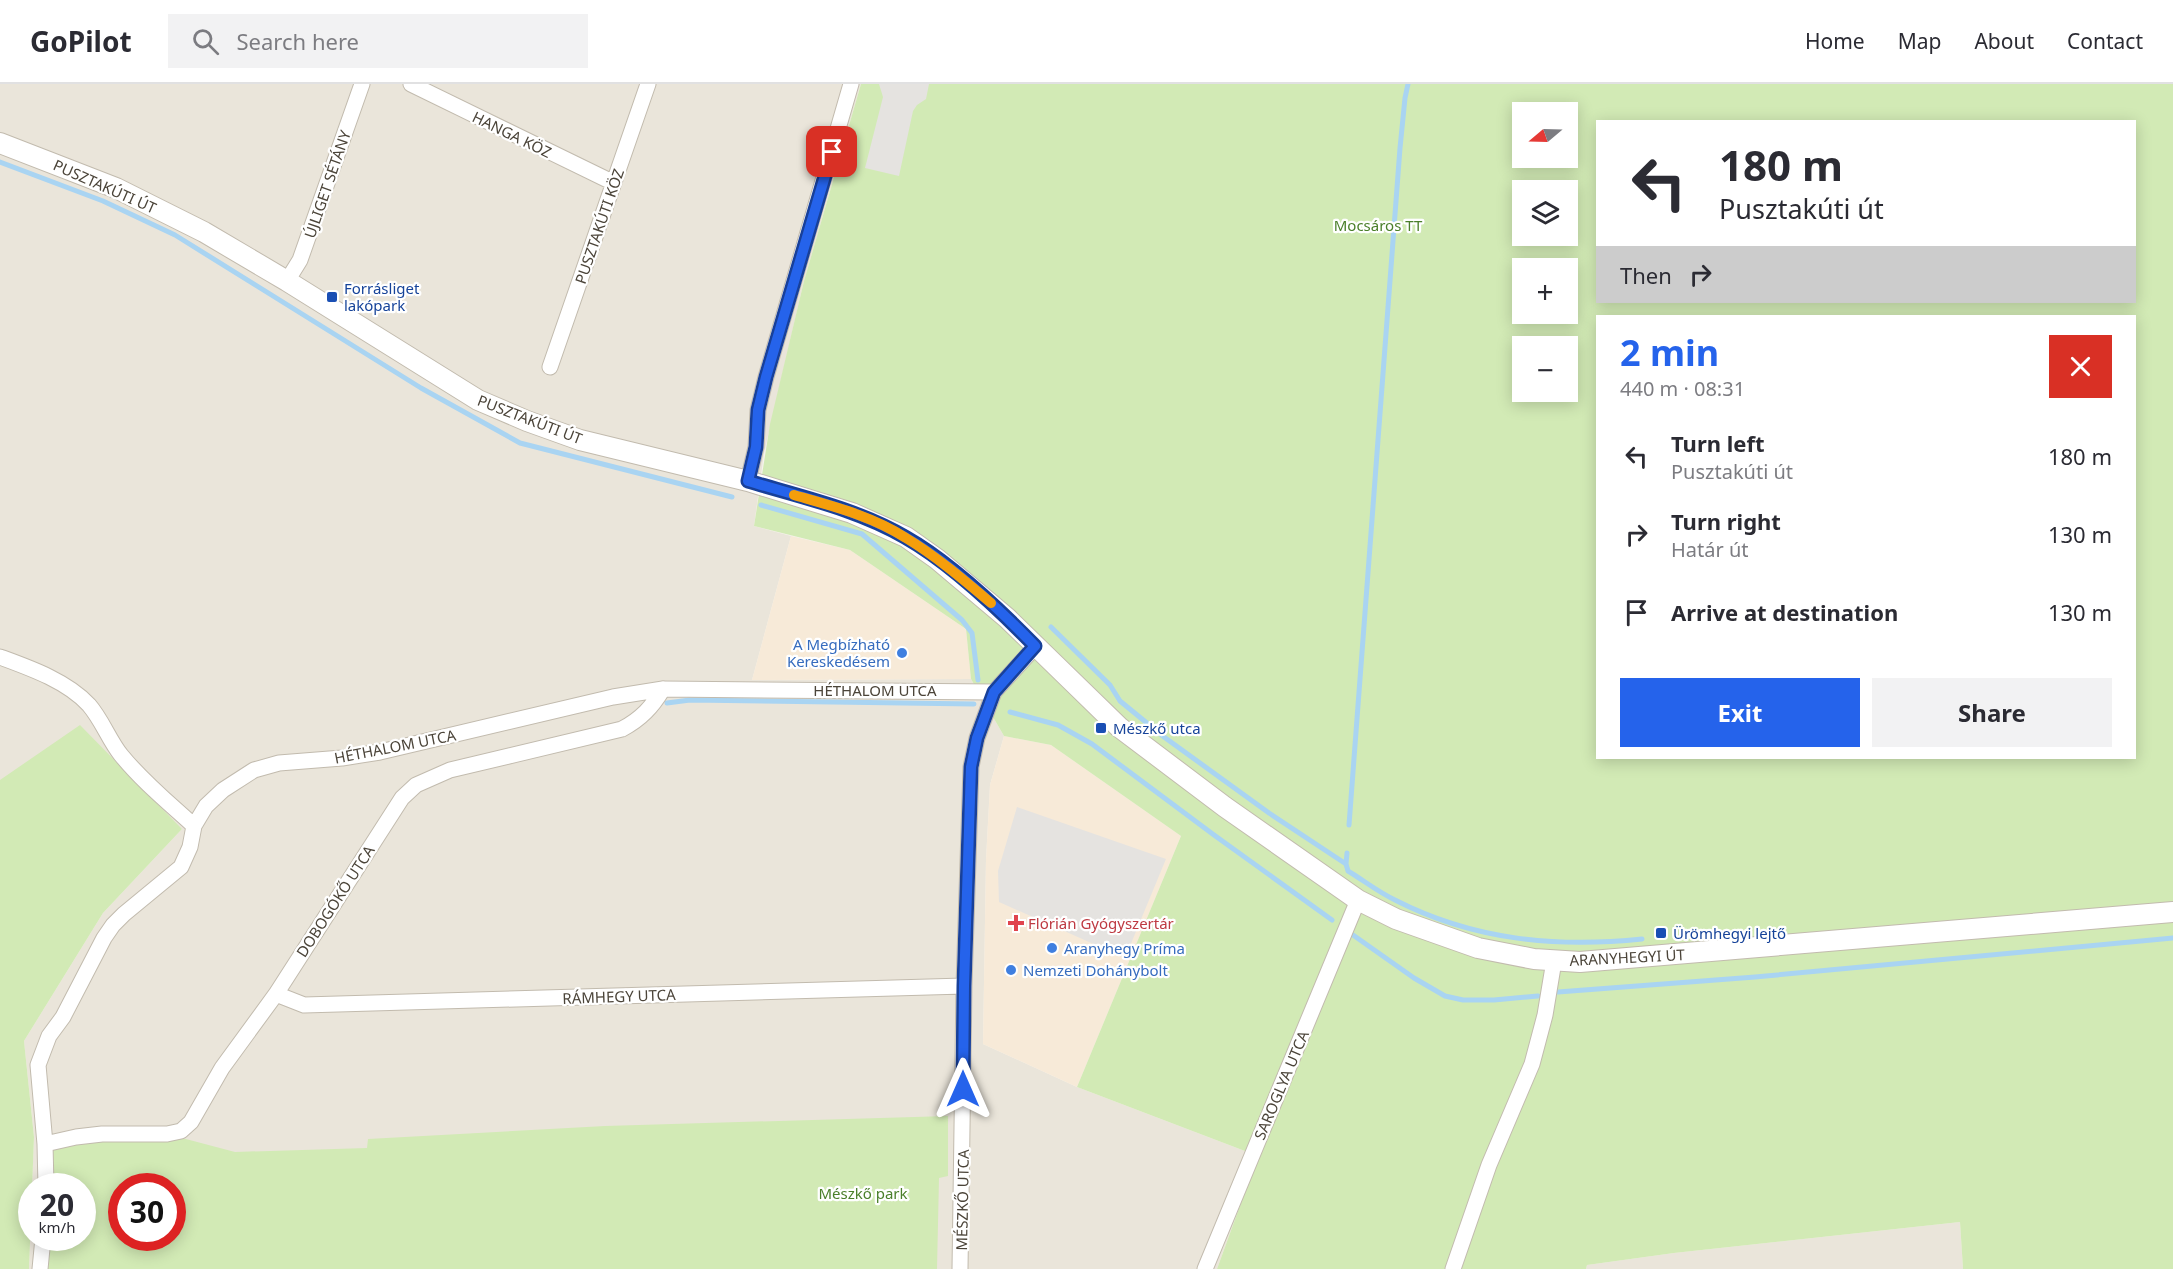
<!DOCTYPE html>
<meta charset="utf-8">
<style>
body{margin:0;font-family:"Noto Sans",sans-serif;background:#f2f2f3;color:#2b2b33;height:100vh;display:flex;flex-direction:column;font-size:22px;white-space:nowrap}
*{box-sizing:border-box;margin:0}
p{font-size:20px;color:#7c7c81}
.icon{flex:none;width:33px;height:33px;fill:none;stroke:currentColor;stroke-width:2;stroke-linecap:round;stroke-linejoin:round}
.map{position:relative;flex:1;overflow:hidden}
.panel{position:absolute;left:1596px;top:231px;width:540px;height:444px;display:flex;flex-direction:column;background:#fff;border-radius:0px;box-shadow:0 3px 15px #0003}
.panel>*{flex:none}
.hud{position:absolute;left:1596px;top:36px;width:540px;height:183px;border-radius:0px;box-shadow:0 3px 15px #0003;background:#fff;color:#2b2b33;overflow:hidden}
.needle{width:39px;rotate:251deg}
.tools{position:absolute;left:1512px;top:18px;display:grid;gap:12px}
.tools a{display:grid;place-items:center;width:66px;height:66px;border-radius:0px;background:#fff;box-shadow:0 3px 15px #0003;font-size:30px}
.speed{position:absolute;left:18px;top:1089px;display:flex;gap:12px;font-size:30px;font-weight:700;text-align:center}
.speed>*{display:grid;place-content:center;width:78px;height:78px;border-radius:50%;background:#fff;box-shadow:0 3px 15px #0003;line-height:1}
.speed small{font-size:15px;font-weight:400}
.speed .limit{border:9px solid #d22;background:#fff;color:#111}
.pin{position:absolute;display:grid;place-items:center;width:51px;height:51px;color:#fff;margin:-26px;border-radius:12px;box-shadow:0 3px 9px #0006}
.me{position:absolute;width:66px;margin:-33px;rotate:0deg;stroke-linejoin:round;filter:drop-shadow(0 0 4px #0008)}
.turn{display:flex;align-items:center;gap:21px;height:126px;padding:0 24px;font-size:27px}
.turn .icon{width:78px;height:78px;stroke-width:2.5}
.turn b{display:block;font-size:42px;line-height:51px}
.then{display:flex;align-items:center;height:57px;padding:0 24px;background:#0003;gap:12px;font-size:22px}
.round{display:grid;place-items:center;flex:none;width:63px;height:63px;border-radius:0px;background:#f2f2f3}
.summary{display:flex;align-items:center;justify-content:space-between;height:102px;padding:0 24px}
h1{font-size:36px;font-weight:700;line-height:45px;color:#2563eb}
.button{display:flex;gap:12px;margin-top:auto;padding:12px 24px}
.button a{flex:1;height:69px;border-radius:0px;background:#2563eb;color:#fff;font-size:24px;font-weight:700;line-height:69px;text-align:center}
.button a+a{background:#f2f2f3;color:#2b2b33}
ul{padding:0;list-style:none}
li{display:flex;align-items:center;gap:18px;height:78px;padding:0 24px}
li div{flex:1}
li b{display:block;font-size:22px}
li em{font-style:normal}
header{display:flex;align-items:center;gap:36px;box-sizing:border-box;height:84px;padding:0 30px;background:#fff;border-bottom:2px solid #e1e1e2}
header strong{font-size:28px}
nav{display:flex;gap:33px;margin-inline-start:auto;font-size:21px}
.search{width:420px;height:54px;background:#f2f2f3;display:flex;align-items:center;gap:15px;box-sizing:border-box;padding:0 21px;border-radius:0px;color:#7c7c81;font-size:22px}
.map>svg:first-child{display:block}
.residential{fill:#eae5da;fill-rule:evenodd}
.commercial{fill:#f7ead8}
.green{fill:#d2eab5;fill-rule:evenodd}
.parking{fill:#e5e3e0}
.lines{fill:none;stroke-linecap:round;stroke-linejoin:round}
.stream{stroke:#a9d4f2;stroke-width:5}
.minor-casing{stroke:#c2bbae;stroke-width:17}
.tertiary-casing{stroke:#c2bbae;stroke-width:22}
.minor{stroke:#fff;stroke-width:15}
.tertiary{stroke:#fff;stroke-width:20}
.route-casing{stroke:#184099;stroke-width:15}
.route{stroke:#2563eb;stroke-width:10}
.slow{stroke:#f59e0b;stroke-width:10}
.transit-dot{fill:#1a4fb4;stroke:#fff;stroke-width:2}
.shop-dot{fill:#3f7fe0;stroke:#fff;stroke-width:2}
.health-dot{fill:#e0444e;stroke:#fff;stroke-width:2}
.labels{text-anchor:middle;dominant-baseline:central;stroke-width:4.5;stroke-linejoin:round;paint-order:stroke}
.street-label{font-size:15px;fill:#4b4439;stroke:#fff}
.park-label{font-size:15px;fill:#4a7f2a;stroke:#fff}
.transit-label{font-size:15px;fill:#164399;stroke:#fff;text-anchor:start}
.shop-label{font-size:15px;fill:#366cbe;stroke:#fff;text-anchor:start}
.health-label{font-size:15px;fill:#be3a42;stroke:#fff;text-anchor:start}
</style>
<header>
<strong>GoPilot</strong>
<div class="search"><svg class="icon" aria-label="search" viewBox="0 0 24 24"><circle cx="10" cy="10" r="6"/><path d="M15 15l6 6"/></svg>Search here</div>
<nav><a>Home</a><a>Map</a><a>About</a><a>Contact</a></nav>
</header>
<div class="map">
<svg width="2173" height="1185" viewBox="0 0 2173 1185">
<rect width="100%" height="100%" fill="#f6f3ec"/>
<path class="residential" d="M0,0h861l-57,197 -40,172 -10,73 37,10 -39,144 219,-1 33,57 -14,49 -4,75 -3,184 94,43 181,69 -41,113h-1188l2,-67 1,36h50v-52h-50l2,-49 -10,-96 79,-128 79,-84 -182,-49zM122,1102h50v52h-50z
M1960,1138l3,47h-377l1,-4 87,-12z"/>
<path class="commercial" d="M791,452l59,14 116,79 5,50 -219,1z
M1004,652l47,9 130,91 -104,251 -94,-43 3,-184 4,-75z"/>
<path class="green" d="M861,0h1312v1185h-210l-3,-47 -286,31 -87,12 -1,4h-369l41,-113 -181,-69 104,-251 -130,-91 -47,-9 -33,-57 -5,-50 -116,-79 -96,-24 16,-102 34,-143zM1522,28h46v46h-46zM1598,38h536v180h-536zM1522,106h46v46h-46zM1522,184h46v46h-46zM1598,232h536v442h-536zM1522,262h46v46h-46z
M80,641l102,104 -79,84 -79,128 10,96 -5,132h-29v-489z
M948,1032v60l-9,2 -2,91h-897l3,-31h39v-52h-36l-1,-42 122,-10 68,18 132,-4 1,-9 237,-13zM122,1102h50v52h-50z"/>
<path class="parking" d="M879,0h50l-3,15 -9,6 -4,6 -14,65 -34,-8 18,-71z
M1017,723l149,52 -41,99 -126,-56 -1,-31z"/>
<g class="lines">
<path class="stream" d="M0,78l103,39 72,34 246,153 99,55 212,54
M761,421l101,29 100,86 10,13 6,47
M1051,543l59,58 10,16 44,36 105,76 77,51
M667,619l23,-3 284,4
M1010,628l48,13 34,19 122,91 118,85
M1349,741l51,-677 5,-50 3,-14
M1347,769l-1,11 2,7c15,9 30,21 47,29 78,40 161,48 247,39
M1353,851l61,43 31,18 18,4h31l44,-4
M1558,908l197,-15 418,-39"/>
<g class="minor-casing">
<path id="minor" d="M411,0l203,99
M287,197l13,-21 62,-176
M550,283l98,-283
M748,397l8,-34 2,-37 8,-33 85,-293
M0,573c30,11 67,24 89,48 13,15 20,35 32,50 22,27 48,48 73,71
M276,910l28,11 660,-19
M45,1060l31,-7 26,-3h65l14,-3 10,-9 31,-54 54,-74 126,-196 14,-13 34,-15 172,-41c19,-10 30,-22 41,-40
M46,1102l-1,-42 -7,-79 11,-29 14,-19 41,-79 9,-13 11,-11 57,-47 9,-20 4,-21 12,-20 17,-16 31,-20 25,-7 63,-5 38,-6 233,-55 50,-8 331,3
M40,1185l3,-31
M960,1185l4,-283 7,-219 6,-29 17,-46 41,-45
M1205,1185l153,-369
M1453,1185l36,-104 43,-101 13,-49 9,-54"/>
</g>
<g class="tertiary-casing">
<path id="tertiary" d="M0,59l116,45 88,44 83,49 191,119 49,21 53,19 168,41 104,32 54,24 31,22 70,59 112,109 106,80 133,93 38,19 82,29 56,11 46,3 593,-50"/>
</g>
<use href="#minor" class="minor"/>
<use href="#tertiary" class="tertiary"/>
</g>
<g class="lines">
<g class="route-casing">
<path id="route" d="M832,68l-66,225 -8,33 -2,37 -8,34c53,16 109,28 157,56 46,26 93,71 130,109l-41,46 -17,46 -6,29 -7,219 -1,103"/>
</g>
<use href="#route" class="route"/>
<path class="slow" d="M794,411c38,11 78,21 112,43 30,18 58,42 85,65"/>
</g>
<g class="transit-dot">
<rect x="326" y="207" width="12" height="12" rx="3"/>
<rect x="1095" y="638" width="12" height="12" rx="3"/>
<rect x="1655" y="843" width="12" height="12" rx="3"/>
</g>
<g class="shop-dot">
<circle cx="902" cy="569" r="6"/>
<circle cx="1052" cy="864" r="6"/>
<circle cx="1011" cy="886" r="6"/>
</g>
<path class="health-dot" d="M1013 830h6v6h6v6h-6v6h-6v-6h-6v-6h6z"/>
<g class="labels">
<g class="street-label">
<text transform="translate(512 50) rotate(26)">HANGA KÖZ</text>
<text transform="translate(327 100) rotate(-71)">ÚJLIGET SÉTÁNY</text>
<text transform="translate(105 102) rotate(24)">PUSZTAKÚTI ÚT</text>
<text transform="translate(599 142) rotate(-71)">PUSZTAKÚTI KÖZ</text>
<text transform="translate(530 335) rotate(21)">PUSZTAKÚTI ÚT</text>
<text x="875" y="606">HÉTHALOM UTCA</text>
<text transform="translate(395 662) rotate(-11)">HÉTHALOM UTCA</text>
<text transform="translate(335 817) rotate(-57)">DOBOGÓKŐ UTCA</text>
<text transform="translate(1627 873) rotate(-3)">ARANYHEGYI ÚT</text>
<text transform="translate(619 912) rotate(-2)">RÁMHEGY UTCA</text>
<text transform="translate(1281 1001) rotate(-67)">SAROGLYA UTCA</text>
<text transform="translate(962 1116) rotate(-89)">MÉSZKŐ UTCA</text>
</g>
<g class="park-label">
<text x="1378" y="141">Mocsáros TT</text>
<text x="863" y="1109">Mészkő park</text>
</g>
<g class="transit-label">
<text x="344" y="204">Forrásliget<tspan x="344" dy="17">lakópark</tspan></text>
<text x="1113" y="644">Mészkő utca</text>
<text x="1673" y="849">Ürömhegyi lejtő</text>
</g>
<g class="shop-label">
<text x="890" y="560" text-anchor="end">A Megbízható<tspan x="890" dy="17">Kereskedésem</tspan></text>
<text x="1064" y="864">Aranyhegy Príma</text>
<text x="1023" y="886">Nemzeti Dohánybolt</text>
</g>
<g class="health-label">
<text x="1028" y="839">Flórián Gyógyszertár</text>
</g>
</g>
</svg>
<div class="tools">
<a><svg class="needle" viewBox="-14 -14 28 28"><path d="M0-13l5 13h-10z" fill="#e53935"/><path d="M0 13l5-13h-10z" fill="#7c7c81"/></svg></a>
<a><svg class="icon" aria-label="layers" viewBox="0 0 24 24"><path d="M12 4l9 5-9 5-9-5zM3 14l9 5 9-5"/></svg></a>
<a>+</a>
<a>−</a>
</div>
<div class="speed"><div>20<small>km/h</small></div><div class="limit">30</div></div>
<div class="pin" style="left:832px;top:68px;background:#d93025"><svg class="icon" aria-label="arrive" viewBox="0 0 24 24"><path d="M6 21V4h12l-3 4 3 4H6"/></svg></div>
<svg class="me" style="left:963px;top:1005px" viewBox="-20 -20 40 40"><path d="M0-17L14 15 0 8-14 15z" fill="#2563eb" stroke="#fff" stroke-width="4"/></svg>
<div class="hud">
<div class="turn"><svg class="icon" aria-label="left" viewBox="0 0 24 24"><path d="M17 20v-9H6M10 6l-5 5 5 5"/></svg><div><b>180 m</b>Pusztakúti út</div></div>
<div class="then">Then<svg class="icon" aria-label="right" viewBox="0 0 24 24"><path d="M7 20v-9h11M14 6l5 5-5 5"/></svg></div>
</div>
<section class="panel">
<div class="summary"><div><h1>2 min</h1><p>440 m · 08:31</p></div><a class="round" style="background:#d93025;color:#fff"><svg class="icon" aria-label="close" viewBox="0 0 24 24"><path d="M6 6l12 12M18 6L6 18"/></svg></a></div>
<ul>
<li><svg class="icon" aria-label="left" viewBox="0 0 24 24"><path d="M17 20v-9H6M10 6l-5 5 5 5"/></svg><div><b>Turn left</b><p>Pusztakúti út</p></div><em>180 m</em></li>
<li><svg class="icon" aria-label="right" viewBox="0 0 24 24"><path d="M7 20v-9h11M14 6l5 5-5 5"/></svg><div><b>Turn right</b><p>Határ út</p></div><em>130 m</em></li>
<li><svg class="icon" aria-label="arrive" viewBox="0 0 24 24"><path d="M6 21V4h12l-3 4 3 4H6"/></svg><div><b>Arrive at destination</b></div><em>130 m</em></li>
</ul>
<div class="button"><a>Exit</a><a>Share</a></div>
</section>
</div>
